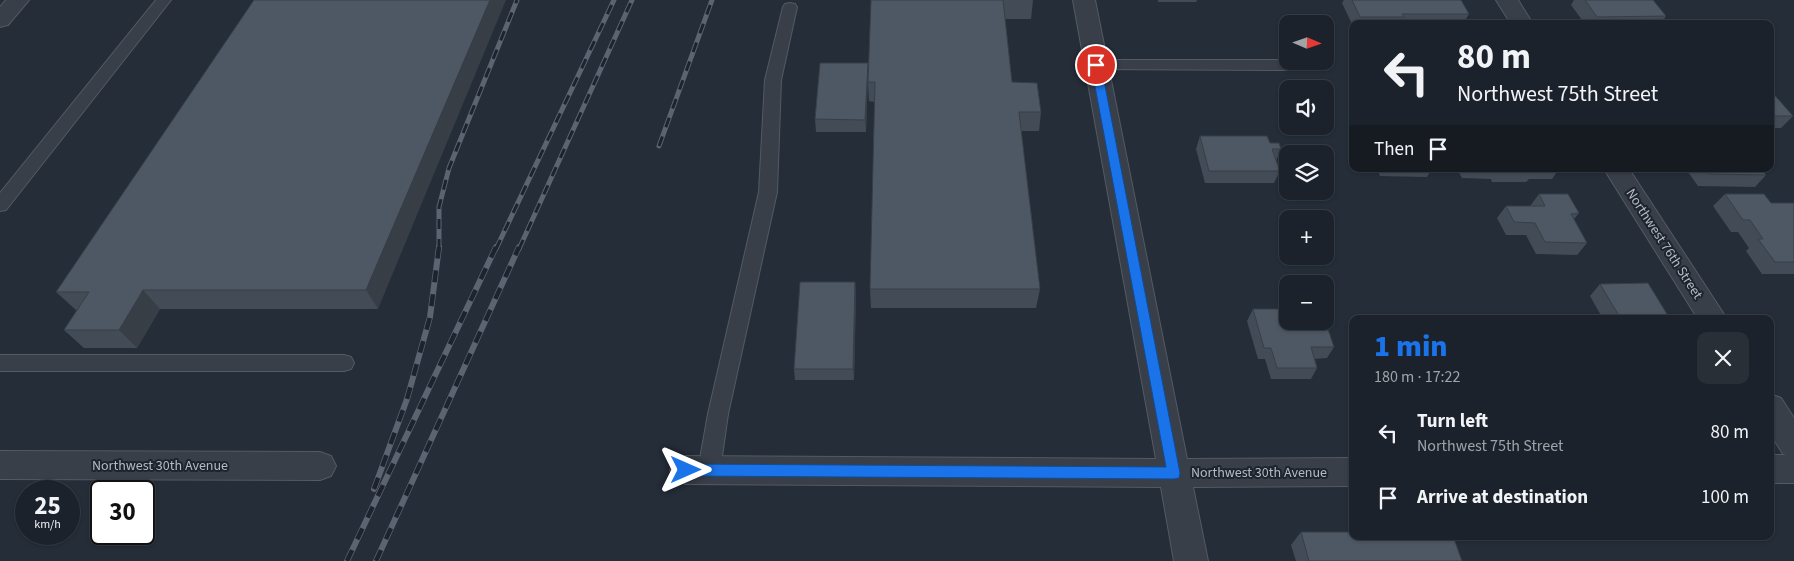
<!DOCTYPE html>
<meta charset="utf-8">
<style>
body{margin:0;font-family:"Source Sans 3",sans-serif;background:#292f37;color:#f1f3f6;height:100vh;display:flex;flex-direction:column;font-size:19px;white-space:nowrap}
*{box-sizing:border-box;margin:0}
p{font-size:16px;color:#a0a4a9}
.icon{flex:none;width:28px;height:28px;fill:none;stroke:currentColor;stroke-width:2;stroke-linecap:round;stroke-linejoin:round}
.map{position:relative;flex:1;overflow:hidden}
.drawer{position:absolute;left:1349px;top:315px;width:425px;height:225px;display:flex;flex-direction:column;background:#1c222b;border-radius:10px;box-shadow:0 1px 4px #0004,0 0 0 1px #3a3f47}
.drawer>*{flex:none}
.hud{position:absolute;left:1349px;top:20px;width:425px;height:152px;border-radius:10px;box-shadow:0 1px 4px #0004,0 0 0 1px #3a3f47;background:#1c222b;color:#f1f3f6;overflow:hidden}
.needle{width:32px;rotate:92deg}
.tools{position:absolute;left:1279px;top:15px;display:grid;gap:10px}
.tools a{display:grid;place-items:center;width:55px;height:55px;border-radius:10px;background:#1c222b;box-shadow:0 1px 4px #0004,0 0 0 1px #3a3f47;font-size:25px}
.speed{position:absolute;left:15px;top:480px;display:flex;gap:10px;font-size:25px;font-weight:700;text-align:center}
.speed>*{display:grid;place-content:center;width:65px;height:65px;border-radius:50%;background:#1c222b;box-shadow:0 1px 4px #0004,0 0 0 1px #3a3f47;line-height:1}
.speed small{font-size:12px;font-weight:400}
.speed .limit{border:2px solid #111;border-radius:8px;background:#fff;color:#111}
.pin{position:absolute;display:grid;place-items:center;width:42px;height:42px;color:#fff;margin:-21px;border:2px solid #fff;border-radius:50%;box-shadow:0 1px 5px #0007}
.me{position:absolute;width:55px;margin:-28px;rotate:90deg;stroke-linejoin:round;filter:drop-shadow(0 0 4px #0008)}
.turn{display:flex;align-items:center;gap:18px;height:105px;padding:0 25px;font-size:22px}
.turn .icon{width:65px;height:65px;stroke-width:2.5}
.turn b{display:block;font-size:35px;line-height:42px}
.then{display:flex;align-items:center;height:48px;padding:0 25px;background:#0003;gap:10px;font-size:19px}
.round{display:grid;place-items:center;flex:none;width:52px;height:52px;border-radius:10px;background:#292f37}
.summary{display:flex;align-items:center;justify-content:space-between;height:85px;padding:0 25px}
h1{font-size:30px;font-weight:800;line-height:38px;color:#1a73e8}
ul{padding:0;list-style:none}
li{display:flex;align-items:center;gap:15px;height:65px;padding:0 25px}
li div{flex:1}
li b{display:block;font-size:19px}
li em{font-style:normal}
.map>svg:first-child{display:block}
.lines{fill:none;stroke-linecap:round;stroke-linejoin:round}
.service-casing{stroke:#535a64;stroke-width:2}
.minor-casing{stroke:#535a64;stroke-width:2}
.service{fill:#383f49;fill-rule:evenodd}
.minor{fill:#383f49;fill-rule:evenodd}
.rail-far1-casing{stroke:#5b6470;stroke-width:5}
.rail-casing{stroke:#5b6470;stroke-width:6}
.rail-far1{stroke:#1e242e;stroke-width:3;stroke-dasharray:10;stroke-linecap:butt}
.rail{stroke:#1e242e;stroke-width:4.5;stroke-dasharray:12;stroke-linecap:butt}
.wall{fill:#434c56}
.shaded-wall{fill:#373e46}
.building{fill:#4e5864;stroke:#373e46}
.route{fill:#1a73e8;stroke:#114b97}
.labels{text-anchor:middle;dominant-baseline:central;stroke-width:4;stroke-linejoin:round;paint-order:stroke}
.street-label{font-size:14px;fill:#b4bac5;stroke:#1e242e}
</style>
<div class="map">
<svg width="1794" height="561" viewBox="0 0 1794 561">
<rect width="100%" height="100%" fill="#252d39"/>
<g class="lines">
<g class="service-casing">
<path id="service" d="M156,0h15l-165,210 -6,1v-18z
M790,3l5,1 2,3 -16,73 -4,112 -49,222 -8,56 -3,7 -8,3 -8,-3 -3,-7 10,-56 51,-222 6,-112 18,-73 2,-3z
M1096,60h191l5,1 3,4 -3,4 -5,1 -196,-1 -3,-4 3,-4z
M0,355h344l7,2 3,6 -3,6 -7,2h-344z"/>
</g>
<g class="minor-casing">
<path id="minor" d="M6,0h23l-21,25 -8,2v-20z
M1073,0h22l92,459 165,-1v28l-159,1 15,74h-34l-13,-74 -475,-3 -11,-4 -5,-10 5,-10 11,-4 470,3z
M1496,0h22l15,24h-22z
M1604,169h25l98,150h-29z
M1770,394l11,4 13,20v65h-24v-28h16l-3,-1 -13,-21z
M0,451l320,1 11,4 5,10 -5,10 -11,4 -320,-1z"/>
</g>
<use href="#service" class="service"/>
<use href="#minor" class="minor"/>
<g class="rail-far1-casing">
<path id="rail-far1" d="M659,146l53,-146
M439,249v-42l10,-39 68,-168
M496,249l118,-249
M519,249l113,-249"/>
</g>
<g class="rail-casing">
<path id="rail" d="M374,489l33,-90 23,-82 9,-70
M347,561l149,-314
M376,561l143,-314"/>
</g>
<use href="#rail-far1" class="rail-far1"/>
<use href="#rail" class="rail"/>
</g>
<path class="wall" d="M254,0l124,309h-218l-23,39h-53l-20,-18 13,-20h-1l-20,-18z
M871,0h162l-2,19h-26l7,63 29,30 -2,19h-18l19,158 -4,19h-165l-1,-19 5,-187 -6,-1 -1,-19z
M1158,0h39l-1,2h-38z
M1344,0h117l8,14 -6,10h-111l-10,-21z
M1574,0h79l13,16 -5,8h-76l-14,-19z
M868,75l-2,57h-50l-1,-13z
M1770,90l23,26 -12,12h-11z
M1200,136l70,7 11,6 -5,12 4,10 -6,12h-69l-9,-34z
M1377,169h55l-5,8 -47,-1z
M1457,169h102l-7,10h-23l-3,3h-34l-1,-3 -29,-1z
M1686,169h76l4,6 -11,12 -57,-1z
M1539,194l40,19 -5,6 13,24 -10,12 -41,-1 -10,-19h-20l-9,-17 9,-12h24z
M1725,194l46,9h23v71h-32l-16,-23 3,-3 -11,-16h-7l-18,-26z
M855,282l1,12 -2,86h-59l-1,-11z
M1600,284l70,35h-67l-13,-23z
M1253,309l81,38 -7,11 -12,1 2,9 -6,11h-40l-6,-20h-7l-11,-38z
M1301,532l161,29h-166l-5,-16z"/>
<path class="shaded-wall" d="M490,0h16l-128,309 -12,-19z
M868,63v12l-2,57 -1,-12z
M855,282l1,12 -2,86 -1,-11z
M143,290l17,19 -23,39 -18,-18z"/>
<path class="building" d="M254,0h236l-124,290h-223l-24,40h-55l25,-38h-33z
M871,0h132l9,82 25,1 4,29h-22l21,177h-170l5,-207h-7z
M1352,0h109l8,14h-67l2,3h-44z
M1585,0h68l13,16 -69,1z
M820,63h48l-3,57 -50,-1z
M1770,90l23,26h-23z
M1200,136h67l3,7h9l2,6h-9l8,22h-71z
M1500,169h34l1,1h-34z
M1705,169h57l4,6 -57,-1z
M1539,194h29l11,19 -8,1 16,29 -42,-1 -10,-19 -21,-1 -8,-16h39z
M1725,194h39l7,9h23v59h-19l-17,-23h5l-13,-19h-7z
M800,282h55l-2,87h-59z
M1648,283l22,36h-49l-21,-35z
M1253,309h35v12h37v-1l9,27h-23l6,21h-40l-6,-20h-7z
M1301,532h51v4h101l9,25h-153z"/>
<path class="route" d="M1096,62l5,3 79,408 -1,5 -5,1 -488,-3 -5,-2 -2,-4 2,-4 5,-2 480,3 -75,-402z"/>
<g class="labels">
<g class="street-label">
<text transform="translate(1664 244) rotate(57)">Northwest 76th Street</text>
<text x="160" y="466">Northwest 30th Avenue</text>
<text x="1259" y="473">Northwest 30th Avenue</text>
</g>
</g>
</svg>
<div class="tools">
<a><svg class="needle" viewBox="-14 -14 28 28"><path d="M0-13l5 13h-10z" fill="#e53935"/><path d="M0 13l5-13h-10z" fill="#a0a4a9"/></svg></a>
<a><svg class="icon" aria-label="sound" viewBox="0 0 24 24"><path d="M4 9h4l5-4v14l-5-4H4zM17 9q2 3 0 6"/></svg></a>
<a><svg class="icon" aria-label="layers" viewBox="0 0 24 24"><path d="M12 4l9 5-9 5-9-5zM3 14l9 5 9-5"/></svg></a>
<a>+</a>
<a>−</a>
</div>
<div class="speed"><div>25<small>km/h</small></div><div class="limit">30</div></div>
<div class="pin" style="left:1096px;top:65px;background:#d93025"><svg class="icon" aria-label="arrive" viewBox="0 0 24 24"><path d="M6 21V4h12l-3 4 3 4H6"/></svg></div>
<svg class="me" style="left:686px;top:470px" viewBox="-20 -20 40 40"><path d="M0-17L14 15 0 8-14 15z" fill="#1a73e8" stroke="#fff" stroke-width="4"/></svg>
<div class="hud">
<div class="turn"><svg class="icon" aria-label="left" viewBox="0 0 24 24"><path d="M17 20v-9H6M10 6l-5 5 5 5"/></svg><div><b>80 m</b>Northwest 75th Street</div></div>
<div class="then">Then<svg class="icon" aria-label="arrive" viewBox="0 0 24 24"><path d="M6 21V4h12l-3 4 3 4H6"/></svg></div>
</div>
<section class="drawer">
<div class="summary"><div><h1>1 min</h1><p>180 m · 17:22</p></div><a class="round"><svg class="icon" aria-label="close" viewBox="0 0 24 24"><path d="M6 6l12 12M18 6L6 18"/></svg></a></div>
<ul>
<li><svg class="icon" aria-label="left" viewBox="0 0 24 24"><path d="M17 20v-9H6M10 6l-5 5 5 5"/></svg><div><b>Turn left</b><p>Northwest 75th Street</p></div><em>80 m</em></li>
<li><svg class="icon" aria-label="arrive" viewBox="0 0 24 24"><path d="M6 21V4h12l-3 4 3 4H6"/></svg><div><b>Arrive at destination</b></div><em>100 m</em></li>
</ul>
</section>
</div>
